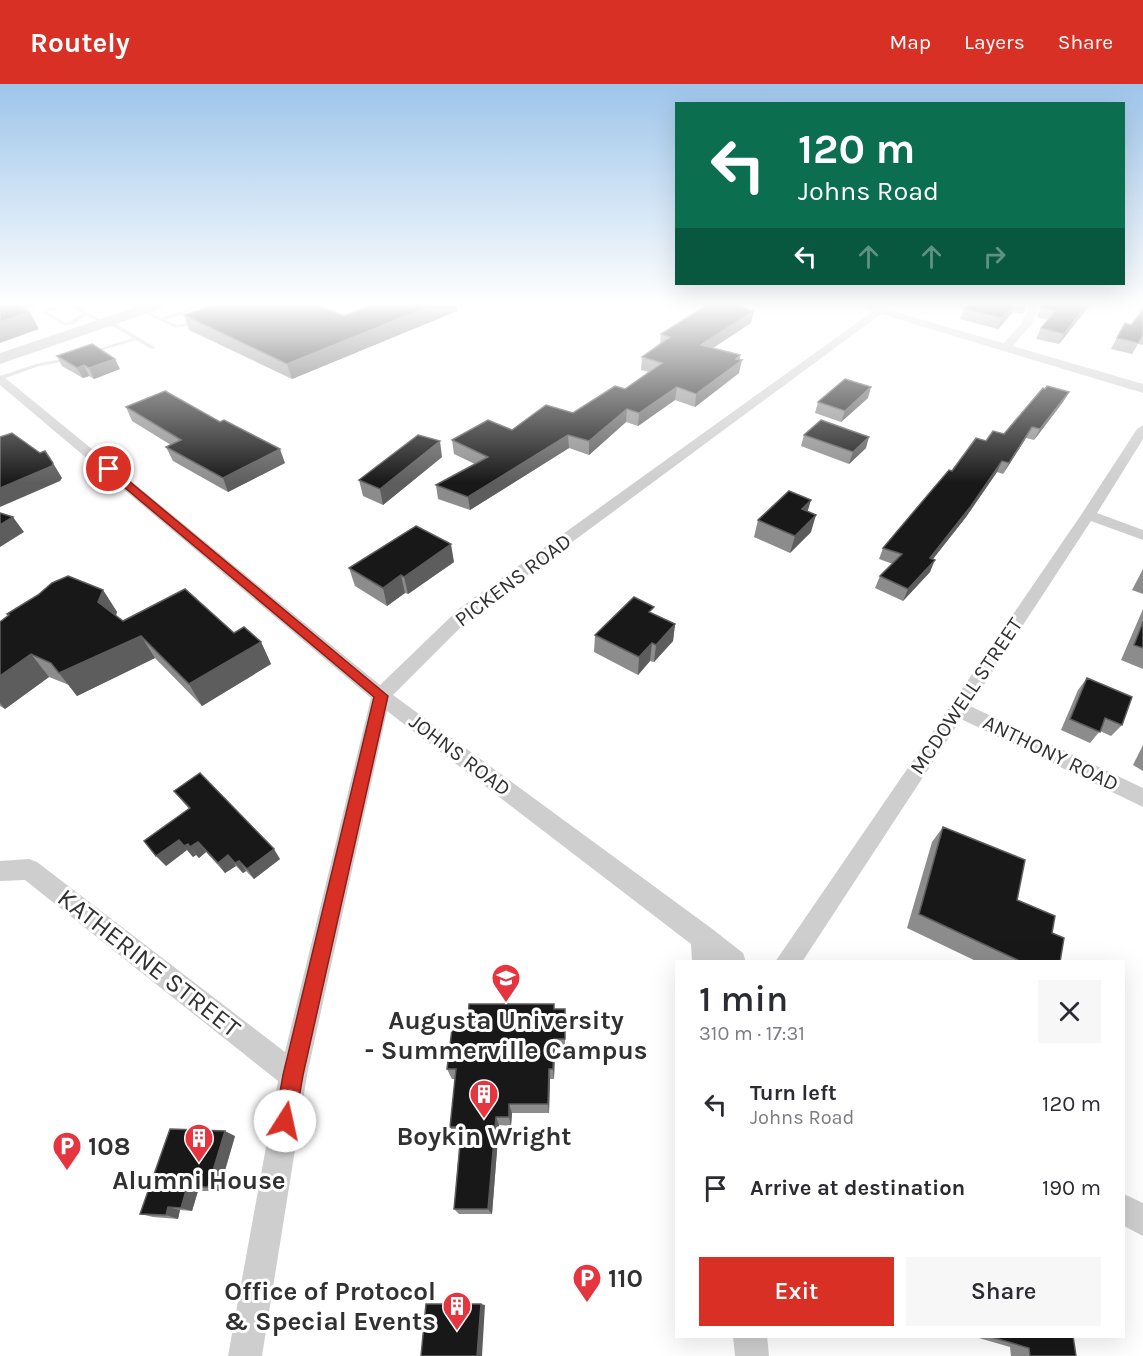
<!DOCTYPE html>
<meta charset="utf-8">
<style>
body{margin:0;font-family:Karla,sans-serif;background:#f7f7f7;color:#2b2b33;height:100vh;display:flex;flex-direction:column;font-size:22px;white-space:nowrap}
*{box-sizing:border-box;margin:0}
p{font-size:20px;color:#7c7c81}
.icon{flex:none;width:33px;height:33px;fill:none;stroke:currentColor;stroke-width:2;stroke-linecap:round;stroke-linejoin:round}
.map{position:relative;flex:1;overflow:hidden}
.panel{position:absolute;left:675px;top:876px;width:450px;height:378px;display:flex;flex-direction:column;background:#fff;border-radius:0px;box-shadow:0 6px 24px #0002}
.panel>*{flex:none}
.guide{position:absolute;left:675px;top:18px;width:450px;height:183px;border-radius:0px;box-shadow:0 6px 24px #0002;background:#0b6e4f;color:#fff;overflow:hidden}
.pin{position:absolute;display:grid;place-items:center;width:51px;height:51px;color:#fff;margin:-26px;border:3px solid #fff;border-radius:50%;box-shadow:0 2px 6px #0007}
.me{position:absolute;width:66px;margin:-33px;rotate:10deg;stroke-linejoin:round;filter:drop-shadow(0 0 4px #0008)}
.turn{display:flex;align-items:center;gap:21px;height:126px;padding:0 24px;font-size:27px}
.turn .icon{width:78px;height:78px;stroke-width:2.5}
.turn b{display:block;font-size:42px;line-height:51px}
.lanes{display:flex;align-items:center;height:57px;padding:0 24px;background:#0003;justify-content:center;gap:30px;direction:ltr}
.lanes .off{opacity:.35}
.round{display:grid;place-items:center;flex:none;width:63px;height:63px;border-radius:0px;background:#f7f7f7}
.headline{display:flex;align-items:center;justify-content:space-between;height:102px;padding:0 24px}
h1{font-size:36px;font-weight:600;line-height:45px}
.cta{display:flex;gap:12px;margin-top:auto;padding:12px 24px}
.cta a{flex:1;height:69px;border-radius:0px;background:#d93025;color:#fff;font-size:24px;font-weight:600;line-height:69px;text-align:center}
.cta a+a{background:#f7f7f7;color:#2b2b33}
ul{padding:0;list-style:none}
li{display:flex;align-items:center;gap:18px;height:84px;padding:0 24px}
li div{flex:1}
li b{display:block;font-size:22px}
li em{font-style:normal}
header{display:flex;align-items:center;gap:36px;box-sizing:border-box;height:84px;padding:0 30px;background:#d93025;color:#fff}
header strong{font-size:28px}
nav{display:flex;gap:33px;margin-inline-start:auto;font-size:21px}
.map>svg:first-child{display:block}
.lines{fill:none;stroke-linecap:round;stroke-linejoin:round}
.service{fill:#cecece;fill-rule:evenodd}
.minor{fill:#cecece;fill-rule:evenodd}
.tertiary{fill:#cecece;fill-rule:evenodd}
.secondary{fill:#bbb;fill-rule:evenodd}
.wall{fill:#8c8c8c}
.shaded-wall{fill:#5d5d5d}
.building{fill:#181818;stroke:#5d5d5d;stroke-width:1.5}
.route{fill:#d93025;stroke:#8d1f18;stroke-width:1.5}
.labels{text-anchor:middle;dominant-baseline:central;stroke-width:6;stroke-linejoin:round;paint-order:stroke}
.street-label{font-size:21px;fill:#313131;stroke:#fff}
.near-street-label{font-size:26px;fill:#313131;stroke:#fff}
.near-poi-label{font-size:26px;font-weight:bold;fill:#313131;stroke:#fff}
</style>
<header>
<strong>Routely</strong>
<nav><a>Map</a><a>Layers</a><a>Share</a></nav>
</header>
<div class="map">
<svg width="1143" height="1272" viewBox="0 0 1143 1272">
<rect width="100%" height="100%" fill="#fff"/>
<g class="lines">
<path class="service" d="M58,221h7l-18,7 18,11 6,-2 11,-8 -12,-8h6l29,18 -4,1 -15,-9 -11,8 -10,3 -24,-14z
M128,221h6l27,13 38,-13h8l-42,15 12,5 20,-4 2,1 -23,6z
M338,221h7l-24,10 -4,-1z
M106,236h4l46,28 -5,1 -15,-9 -47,14v-2l44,-14 -27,-16z
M72,273l3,2 -1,1 -35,6 -39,14v-4l36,-12z"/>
<path class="minor" d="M1029,221h10l-7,19 -23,26h-8v-4l21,-23z
M876,225l9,2 -413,305 -79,79 318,233 32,25 3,9h-54l-1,-18 -304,-233 -80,364 -45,281h-34l50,-275 -253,-201 -25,1v-20l29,-2 8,3 248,190 86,-354 -371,-313v-10l4,2 376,308 80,-77z
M1143,341v14l-46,74 46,17v10l-52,-19 -121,185 173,82v19l-182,-88 -159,243h-27l306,-447 56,-86z
M1124,1110l19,9v33l-19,-10z
M733,1252h34l2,20h-34z"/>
<path class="tertiary" d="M851,221h21l271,79v9z"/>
<path class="secondary" d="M142,221h22l-2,3 -162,56v-11z"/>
</g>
<path class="wall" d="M968,221h59l-4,9 -10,-2 -15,17 -38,-10 4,-10z
M1041,221h49l-31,39 -23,-5 5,-11 7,-8 -11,-3z
M1143,222v39l-5,-1 -6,10 -21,-5 14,-26 6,2 7,-9z
M457,227l-165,68 -103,-49 -5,-15 160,1z
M751,239l-38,25 27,7 -1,18 -44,34 -20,-7 -37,26 -12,-4 -37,33 -20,-7 -99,62 -32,-11 -2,-14 39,-21 -21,-10 -2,-14 60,-10 61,-17 52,-24 24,-17 -8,-2 1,-13 18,-13 1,-10z
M57,272l63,13 -26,10 -5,-3 -6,2 -21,-12z
M1045,305l24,3 -6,10 -29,38 -8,-2 -23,36 -6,-2 -31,45 -33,42 -3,13 -27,29 -28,-13 5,-12 13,-12 -14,-5 4,-11 69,-77 52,-37z
M868,314l-27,24 -26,-9 3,-11z
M126,323l159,56 -57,29 -55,-31 -7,-14 5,-2 -39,-24z
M804,351l62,13 -17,16 -48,-18z
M442,373l-59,48 -20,-9 -4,-16z
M808,428l3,20 -21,21 -36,-16 4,-17z
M454,478l-46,32 -3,-1 -18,13 -32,-20 -6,-18z
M1143,485v25l-11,-4z
M103,506l14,22 -1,4 7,5 111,12 27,9 10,22 -69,42 -47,-48 -78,38 -8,-11 -20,-8 -44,32 -5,-3v-84l9,-6 -2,-2z
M1143,525v60l-22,-9z
M653,530l22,10 -2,17 -19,21 -4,-1 -12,14 -44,-23 1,-17z
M1087,594l35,47 -11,11 -11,-5 -10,12 -29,-13 17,-40z
M1143,661v26l-10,-6z
M174,707l106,68 -26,20 -8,-8 -3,2 -7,-7 -11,7 -19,-21 -7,6 -3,-3 -3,2 -6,-7 -21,16 23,-57z
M943,743l109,106 8,29h-82l-71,-34 25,-86z
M554,925h11v41h-10l-1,29h-4l-1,34h-37l-1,13 -12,-1 -7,89h-33l-5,-5 5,-62 -1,-3 1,-9h-4l-5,-8 5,-48h-3l-5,-10 20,-40z
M235,1052l-16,55h-21l-6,20 -12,-1 -2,9 -25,-2 -13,-3z
M972,1252h101l3,20h-65l-1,-9z"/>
<path class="shaded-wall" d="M3,221h35l-30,10z
M433,221h23l1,6 -165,68 -5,-15z
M1014,221h2l-3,7 -15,17 4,-11z
M1087,221h3l-31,39 5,-10z
M754,227l-3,12 -52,34 2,-12z
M30,228l9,17 -39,14v-21z
M740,271l-1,7 3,-2 -3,13 -44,34 1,-13z
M115,275l5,10 -26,10 -5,-11z
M84,281l5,11 -6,2 -6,-10z
M677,303l-2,13 -37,26 1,-13z
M871,303l-3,11 -27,24 4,-11z
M1069,308l-6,10 -29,38 6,-11z
M627,325l-1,13 -37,33v-14z
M1032,343l-6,11 -23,36 6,-11z
M568,351l1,13 -99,62 -2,-13z
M869,353l-3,11 -17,16 4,-12z
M440,357l2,16 -59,48 -3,-16z
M280,365l5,14 -57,29 -5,-14z
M1002,377l-5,11 -31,45 -41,52 5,-11z
M53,379l9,15 -2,3 -60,26v-19z
M811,416l-5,17 -4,-8z
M816,431l-5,17 -21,21 5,-17z
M13,433l11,15 -24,15v-22z
M451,460l3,18 -46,32 -4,-17z
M935,476l-5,12 -27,29 5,-12z
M401,491l4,18 -18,13 -4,-18z
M103,506l14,22 -5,13 -14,-23z
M675,540l-2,17 -19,21 2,-17z
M141,552l14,22 -78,38 -18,-23z
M261,558l10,22 -69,42 -13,-22z
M652,559l-2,18 -12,14 1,-18z
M31,570l18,23 -44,32 -5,-6v-27z
M179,756l8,10 -21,16 -10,-10z
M198,758l8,10 -7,6 -9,-11z
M188,760l8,11 -3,2 -9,-11z
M274,765l6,10 -26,20 -7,-10z
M228,771l8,11 -11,7 -7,-10z
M239,777l7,10 -3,2 -8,-10z
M554,955l1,11 -1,29 -1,-10z
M549,985l1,10 -1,34 -1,-9z
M509,1020l3,9 -1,13 -2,-9z
M496,1033l3,8 -7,89 -4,-5z
M225,1047l10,5 -16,55 -11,-4z
M187,1103l11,4 -6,20 -11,-3z
M168,1123l12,3 -2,9 -12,-4z
M481,1220l4,1 -3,51h-5z"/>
<path class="building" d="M0,221h16l14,7 -30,10z
M213,221h105l26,11 27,-11h62l-146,59 -103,-49z
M707,221h28l19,6 -53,34 39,10 -4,4 6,1 -46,34 -19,-7 -38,26 -12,-4 -38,32 -21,-6 -100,62 -32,-12 52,-28 -36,-17 36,-20 24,10 34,-25 27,8 42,-27 10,3 37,-26 -20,-6 28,-20 -9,-3z
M968,221h46l-12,13 -38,-9z
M1042,221h45l-23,29 -23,-6 14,-17 -14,-4z
M1143,223v28l-5,8 -21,-5 8,-15 6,2 8,-10z
M92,260l23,15 -26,9 -5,-3 -7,3 -20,-12z
M845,295l26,8 -26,24 -27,-9z
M1047,302l22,6 -29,37 -8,-2 -23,36 -7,-2 -31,45 -41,52 5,2 -27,29 -28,-13 22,-22 -19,-6 66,-78 3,1 24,-33 10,3 7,-10 11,3 39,-46 2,1z
M165,307l55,31 4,-2 56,29 -57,29 -57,-31 15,-7 -55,-33z
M821,336l48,17 -16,15 -49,-17z
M12,349l28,20 5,-2 8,12 -1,3 -52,22v-51z
M418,351l22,6 -60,48 -21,-9z
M789,407l22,9 -9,9 14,6 -21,21 -37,-16z
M0,429l13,4 -13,8z
M416,442l35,18 -47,33 -3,-2 -18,13 -34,-20z
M68,492l35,14 -5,12 25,19 62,-32 49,44 10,-6 17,15 -72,42 -48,-48 -82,37 -8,-10 -20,-9 -31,22v-54l9,-7 -2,-1 31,-19 14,-12z
M634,513l20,10 -5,5 26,12 -19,21 -4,-2 -13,14 -44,-22z
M1143,538v26l-9,-3z
M1087,594l45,19 -10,28 -17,-7 -5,14 -30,-13z
M200,689l74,76 -27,20 -8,-8 -4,2 -7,-8 -10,8 -20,-21 -8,5 -2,-3 -4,2 -5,-6 -23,16 -12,-15 46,-33 -16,-17z
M943,743l82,33 -8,40 38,16 -3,17 12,5 -4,24h-38l-103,-48z
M469,920h85v5h11v30h-11l-1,30h-4l-1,35h-39v13h-13l-8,92h-34l6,-64 -2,-1 1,-17h-9l6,-58h-9l5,-40h15z
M170,1045l55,2 -17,56h-21l-6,21 -13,-1 -2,8 -26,-1z
M426,1220h55l-4,52h-56z
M988,1252h85l3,20h-46l-1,-8z"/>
<linearGradient id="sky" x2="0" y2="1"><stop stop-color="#9dc5ea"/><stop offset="0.55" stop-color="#fff"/><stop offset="1" stop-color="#fff" stop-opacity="0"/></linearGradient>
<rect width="1143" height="399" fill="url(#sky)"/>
<path class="route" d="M105,383h7l276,229 -85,379 -8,46 -3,7 -7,3 -7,-3 -3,-7 8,-46 91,-378 -269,-226z"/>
<defs>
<g id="university-pin" transform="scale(1.5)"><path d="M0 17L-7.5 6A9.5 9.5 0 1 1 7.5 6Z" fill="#e6353f" stroke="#fff"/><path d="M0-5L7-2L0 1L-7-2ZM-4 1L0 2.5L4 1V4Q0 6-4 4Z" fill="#fff"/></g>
<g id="building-pin" transform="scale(1.5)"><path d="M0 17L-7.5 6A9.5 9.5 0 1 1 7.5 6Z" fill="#e6353f" stroke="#fff"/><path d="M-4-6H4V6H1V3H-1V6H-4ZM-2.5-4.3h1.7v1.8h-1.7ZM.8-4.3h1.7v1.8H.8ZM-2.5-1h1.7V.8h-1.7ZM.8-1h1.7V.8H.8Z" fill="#fff"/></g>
<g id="parking-pin" transform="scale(1.5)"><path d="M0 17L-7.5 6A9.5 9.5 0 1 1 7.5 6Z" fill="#e6353f" stroke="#fff"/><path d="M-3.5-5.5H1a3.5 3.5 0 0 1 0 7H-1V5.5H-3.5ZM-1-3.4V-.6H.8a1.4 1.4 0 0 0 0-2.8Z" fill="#fff"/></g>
</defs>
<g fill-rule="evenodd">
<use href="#university-pin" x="506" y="894"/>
<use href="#building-pin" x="484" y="1010"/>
<use href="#building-pin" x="199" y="1054"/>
<use href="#parking-pin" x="67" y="1062"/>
<use href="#parking-pin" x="587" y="1194"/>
<use href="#building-pin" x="457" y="1222"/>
</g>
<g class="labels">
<g class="street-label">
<text transform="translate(513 496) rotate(-37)">PICKENS ROAD</text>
<text transform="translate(966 612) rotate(-56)">MCDOWELL STREET</text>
<text transform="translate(1051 669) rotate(26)">ANTHONY ROAD</text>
<text transform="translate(460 671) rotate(37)">JOHNS ROAD</text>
</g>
<g class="near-street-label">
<text transform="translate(149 879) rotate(38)">KATHERINE STREET</text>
</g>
<g class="near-poi-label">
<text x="506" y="936">Augusta University<tspan x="506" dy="30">- Summerville Campus</tspan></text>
<text x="484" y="1052">Boykin Wright</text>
<text x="88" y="1062" text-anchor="start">108</text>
<text x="199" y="1096">Alumni House</text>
<text x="608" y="1194" text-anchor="start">110</text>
<text x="436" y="1207" text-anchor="end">Office of Protocol<tspan x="436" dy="30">&amp; Special Events</tspan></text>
</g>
</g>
</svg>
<div class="pin" style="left:109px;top:385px;background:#d93025"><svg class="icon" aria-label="arrive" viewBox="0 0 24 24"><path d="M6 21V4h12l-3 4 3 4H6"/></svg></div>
<svg class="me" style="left:285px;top:1037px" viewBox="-20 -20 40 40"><circle r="19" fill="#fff"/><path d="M0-13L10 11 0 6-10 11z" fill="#d93025"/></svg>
<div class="guide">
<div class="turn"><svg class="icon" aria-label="left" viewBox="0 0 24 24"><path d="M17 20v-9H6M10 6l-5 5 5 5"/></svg><div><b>120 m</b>Johns Road</div></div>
<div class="lanes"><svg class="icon" aria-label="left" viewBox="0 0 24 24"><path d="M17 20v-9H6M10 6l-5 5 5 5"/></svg><svg class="icon off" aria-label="ahead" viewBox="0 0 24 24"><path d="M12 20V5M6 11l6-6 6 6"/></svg><svg class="icon off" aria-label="ahead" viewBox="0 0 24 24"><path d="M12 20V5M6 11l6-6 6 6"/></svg><svg class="icon off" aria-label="right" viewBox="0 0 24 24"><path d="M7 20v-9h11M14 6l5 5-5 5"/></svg></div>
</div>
<section class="panel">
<div class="headline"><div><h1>1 min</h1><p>310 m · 17:31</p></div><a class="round"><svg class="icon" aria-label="close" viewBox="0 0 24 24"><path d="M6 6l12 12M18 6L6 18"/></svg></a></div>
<ul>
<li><svg class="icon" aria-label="left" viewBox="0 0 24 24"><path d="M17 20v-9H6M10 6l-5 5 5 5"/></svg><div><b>Turn left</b><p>Johns Road</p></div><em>120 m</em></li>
<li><svg class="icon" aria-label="arrive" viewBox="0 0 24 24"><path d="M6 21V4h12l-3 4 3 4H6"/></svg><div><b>Arrive at destination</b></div><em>190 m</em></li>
</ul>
<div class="cta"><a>Exit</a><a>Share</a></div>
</section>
</div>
